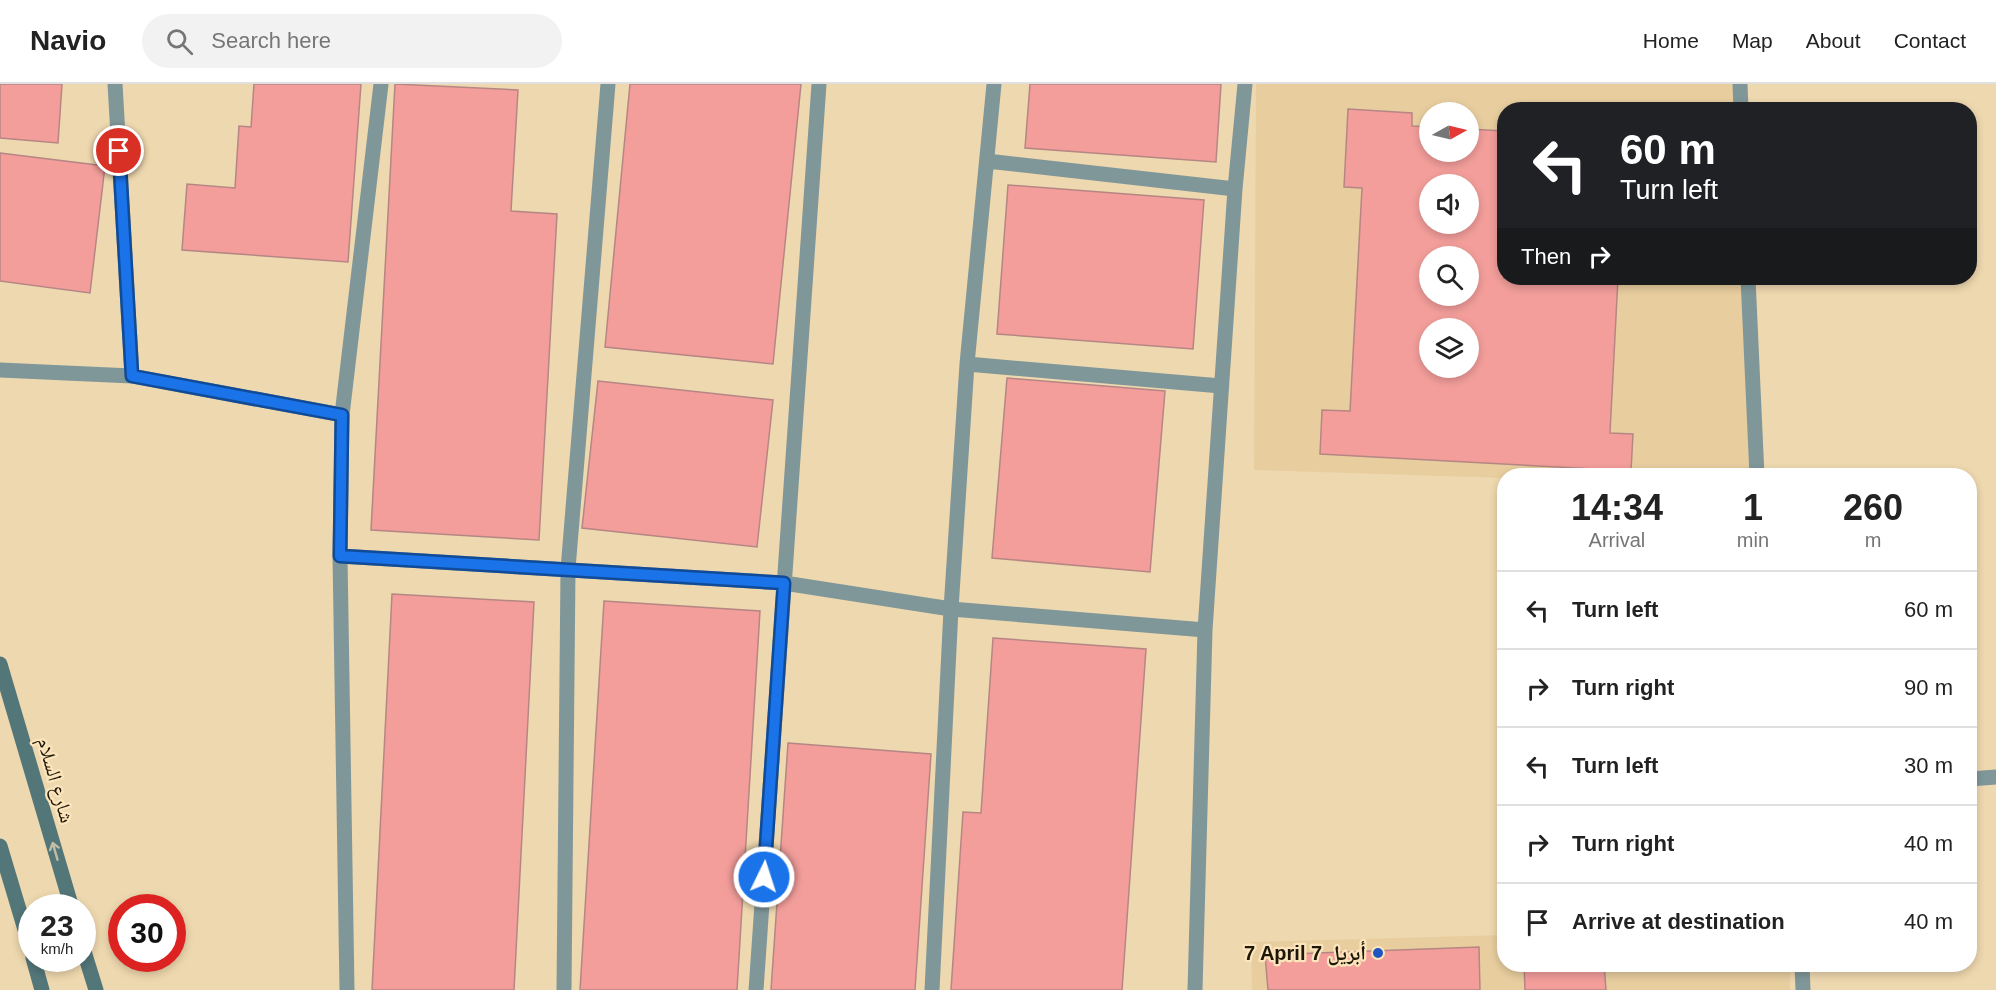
<!DOCTYPE html>
<meta charset="utf-8">
<style>
body{margin:0;font-family:Helvetica,"Noto Naskh Arabic",sans-serif;background:#f2f2f2;color:#222;height:100vh;display:flex;flex-direction:column;font-size:22px;white-space:nowrap}
*{box-sizing:border-box;margin:0}
p{font-size:20px;color:#767676}
.icon{flex:none;width:33px;height:33px;fill:none;stroke:currentColor;stroke-width:2;stroke-linecap:round;stroke-linejoin:round}
.map{position:relative;flex:1;overflow:hidden}
.sheet{position:absolute;left:1497px;top:384px;width:480px;height:504px;display:flex;flex-direction:column;background:#fff;border-radius:24px;box-shadow:0 3px 9px #0003}
.sheet>*{flex:none}
.guide{position:absolute;left:1497px;top:18px;width:480px;height:183px;border-radius:24px;box-shadow:0 3px 9px #0003;background:#202124;color:#fff;overflow:hidden}
.needle{width:39px;rotate:82deg}
.tools{position:absolute;left:1419px;top:18px;display:grid;gap:12px}
.tools a{display:grid;place-items:center;width:60px;height:60px;border-radius:50%;background:#fff;box-shadow:0 3px 9px #0003;font-size:30px}
.speed{position:absolute;left:18px;top:810px;display:flex;gap:12px;font-size:30px;font-weight:700;text-align:center}
.speed>*{display:grid;place-content:center;width:78px;height:78px;border-radius:50%;background:#fff;box-shadow:0 3px 9px #0003;line-height:1}
.speed small{font-size:15px;font-weight:400}
.speed .limit{border:9px solid #d22;background:#fff;color:#111}
.pin{position:absolute;display:grid;place-items:center;width:51px;height:51px;color:#fff;margin:-26px;border:3px solid #fff;border-radius:50%;box-shadow:0 2px 6px #0007}
.me{position:absolute;width:66px;margin:-33px;rotate:4deg;stroke-linejoin:round;filter:drop-shadow(0 0 4px #0008)}
.turn{display:flex;align-items:center;gap:21px;height:126px;padding:0 24px;font-size:27px}
.turn .icon{width:78px;height:78px;stroke-width:2.5}
.turn b{display:block;font-size:42px;line-height:51px}
.then{display:flex;align-items:center;height:57px;padding:0 24px;background:#0003;gap:12px;font-size:22px}
.eta{display:flex;justify-content:space-evenly;align-items:center;height:102px;text-align:center}
.eta b{font-size:36px;font-weight:600;line-height:42px}
ul{padding:0;list-style:none}
li{display:flex;align-items:center;gap:18px;height:78px;padding:0 24px;border-top:2px solid #e0e0e0}
li div{flex:1}
li b{display:block;font-size:22px}
li em{font-style:normal}
header{display:flex;align-items:center;gap:36px;box-sizing:border-box;height:84px;padding:0 30px;background:#fff;border-bottom:2px solid #e0e0e0}
header strong{font-size:28px}
nav{display:flex;gap:33px;margin-inline-start:auto;font-size:21px}
.search{width:420px;height:54px;background:#f2f2f2;display:flex;align-items:center;gap:15px;box-sizing:border-box;padding:0 21px;border-radius:33px;color:#767676;font-size:22px}
.map>svg:first-child{display:block}
.built{fill:#e8ce9f;fill-rule:evenodd}
.building{fill:#f39e9b;stroke:#b68684;stroke-width:1.5;fill-rule:evenodd}
.lines{fill:none;stroke-linecap:round;stroke-linejoin:round}
.minor{stroke:#809799;stroke-width:15}
.secondary{stroke:#537679;stroke-width:15}
.oneway{stroke:#c1bea5}
.route-casing{stroke:#114b97;stroke-width:15}
.route{stroke:#1a73e8;stroke-width:10}
.poi-dot{fill:#1e55c2;stroke:#fce5bc;stroke-width:2}
.labels{text-anchor:middle;dominant-baseline:central;stroke-width:4.5;stroke-linejoin:round;paint-order:stroke}
.street-label{font-size:20px;fill:#1e1607;stroke:#fce5bc}
.poi-label{font-size:20px;font-weight:bold;fill:#1e1607;stroke:#fce5bc;text-anchor:end}
</style>
<header>
<strong>Navio</strong>
<div class="search"><svg class="icon" aria-label="search" viewBox="0 0 24 24"><circle cx="10" cy="10" r="6"/><path d="M15 15l6 6"/></svg>Search here</div>
<nav><a>Home</a><a>Map</a><a>About</a><a>Contact</a></nav>
</header>
<div class="map">
<svg width="1996" height="906" viewBox="0 0 1996 906">
<rect width="100%" height="100%" fill="#eed8af"/>
<path class="built" d="M1256,0h484l1,25 -237,1v168h246l10,197 -256,1v2l-250,-8zM1430,28h38v40h-38zM1430,100h38v40h-38zM1430,172h38v40h-38zM1430,244h38v40h-38z
M1504,851v29l286,1v25h-538l-1,-48z"/>
<path class="building" d="M0,0h62l-4,59 -58,-5z
M254,0h107l-13,178 -166,-12 5,-66 48,4 4,-62 12,1z
M395,0l123,6 -7,121 46,3 -18,326 -168,-10z
M630,0h171l-28,280 -168,-17z
M1030,0h191l-5,78 -191,-14z
M1348,25l64,4v13l18,1v25h38v-23l36,2v147h114l-8,155 23,1 -2,37 -311,-17 2,-44 28,1 12,-223 -18,-1zM1430,100h38v40h-38zM1430,172h38v40h-38zM1430,244h38v40h-38z
M0,69l105,13 -15,127 -90,-12z
M1008,101l196,15 -11,149 -196,-15z
M1007,294l158,13 -15,181 -158,-14z
M598,297l175,19 -16,147 -175,-19z
M392,510l142,8 -20,388h-142z
M604,517l156,10 -23,379h-157z
M993,554l153,11 -24,341h-171l12,-178 18,1z
M788,659l143,11 -16,236h-144z
M1479,863l1,43h-212l-3,-35z
M1524,880h80l2,26h-81z"/>
<g class="lines">
<path class="minor" d="M115,0l17,292
M1740,0l1,26
M987,77l248,28
M1748,194l9,198
M967,280l254,22
M0,286l132,6 210,39
M340,472l444,27 167,26 254,21
M1970,695l26,-2
M1802,880l1,26
M347,906l-7,-434 2,-141 39,-331
M564,906l4,-421 40,-485
M756,906l63,-906
M932,906l19,-381 16,-245 27,-280
M1195,906l10,-360 30,-441 10,-105"/>
<path class="secondary" d="M0,580l72,244
M0,762l32,107
M82,861l14,45
M33,874l9,32"/>
</g>
<defs><path id="oneway-shaft" d="M-6 0H5M1.5-3L5.5 0L1.5 3" fill="none" stroke-width="1.6" stroke-linecap="round" stroke-linejoin="round" transform="scale(1.5)"/></defs>
<use class="oneway" href="#oneway-shaft" transform="translate(55 767) rotate(-106)"/>
<g class="lines">
<g class="route-casing">
<path id="route" d="M119,67l13,225 210,39 -2,141 444,27 -20,294"/>
</g>
<use href="#route" class="route"/>
</g>
<circle class="poi-dot" cx="1378" cy="869" r="6"/>
<g class="labels">
<g class="street-label">
<text transform="translate(56 696) rotate(74)">شارع السلام</text>
</g>
<g class="poi-label">
<text x="1366" y="869">7 April 7 أبريل</text>
</g>
</g>
</svg>
<div class="tools">
<a><svg class="needle" viewBox="-14 -14 28 28"><path d="M0-13l5 13h-10z" fill="#e53935"/><path d="M0 13l5-13h-10z" fill="#767676"/></svg></a>
<a><svg class="icon" aria-label="sound" viewBox="0 0 24 24"><path d="M4 9h4l5-4v14l-5-4H4zM17 9q2 3 0 6"/></svg></a>
<a><svg class="icon" aria-label="search" viewBox="0 0 24 24"><circle cx="10" cy="10" r="6"/><path d="M15 15l6 6"/></svg></a>
<a><svg class="icon" aria-label="layers" viewBox="0 0 24 24"><path d="M12 4l9 5-9 5-9-5zM3 14l9 5 9-5"/></svg></a>
</div>
<div class="speed"><div>23<small>km/h</small></div><div class="limit">30</div></div>
<div class="pin" style="left:119px;top:67px;background:#d93025"><svg class="icon" aria-label="arrive" viewBox="0 0 24 24"><path d="M6 21V4h12l-3 4 3 4H6"/></svg></div>
<svg class="me" style="left:764px;top:793px" viewBox="-20 -20 40 40"><circle r="17" fill="#1a73e8" stroke="#fff" stroke-width="3"/><path d="M0-11L8 9 0 5-8 9z" fill="#fff"/></svg>
<div class="guide">
<div class="turn"><svg class="icon" aria-label="left" viewBox="0 0 24 24"><path d="M17 20v-9H6M10 6l-5 5 5 5"/></svg><div><b>60 m</b>Turn left</div></div>
<div class="then">Then<svg class="icon" aria-label="right" viewBox="0 0 24 24"><path d="M7 20v-9h11M14 6l5 5-5 5"/></svg></div>
</div>
<section class="sheet">
<div class="eta">
<div><b>14:34</b><p>Arrival</p></div>
<div><b>1</b><p>min</p></div>
<div><b>260</b><p>m</p></div>
</div>
<ul>
<li><svg class="icon" aria-label="left" viewBox="0 0 24 24"><path d="M17 20v-9H6M10 6l-5 5 5 5"/></svg><div><b>Turn left</b></div><em>60 m</em></li>
<li><svg class="icon" aria-label="right" viewBox="0 0 24 24"><path d="M7 20v-9h11M14 6l5 5-5 5"/></svg><div><b>Turn right</b></div><em>90 m</em></li>
<li><svg class="icon" aria-label="left" viewBox="0 0 24 24"><path d="M17 20v-9H6M10 6l-5 5 5 5"/></svg><div><b>Turn left</b></div><em>30 m</em></li>
<li><svg class="icon" aria-label="right" viewBox="0 0 24 24"><path d="M7 20v-9h11M14 6l5 5-5 5"/></svg><div><b>Turn right</b></div><em>40 m</em></li>
<li><svg class="icon" aria-label="arrive" viewBox="0 0 24 24"><path d="M6 21V4h12l-3 4 3 4H6"/></svg><div><b>Arrive at destination</b></div><em>40 m</em></li>
</ul>
</section>
</div>
